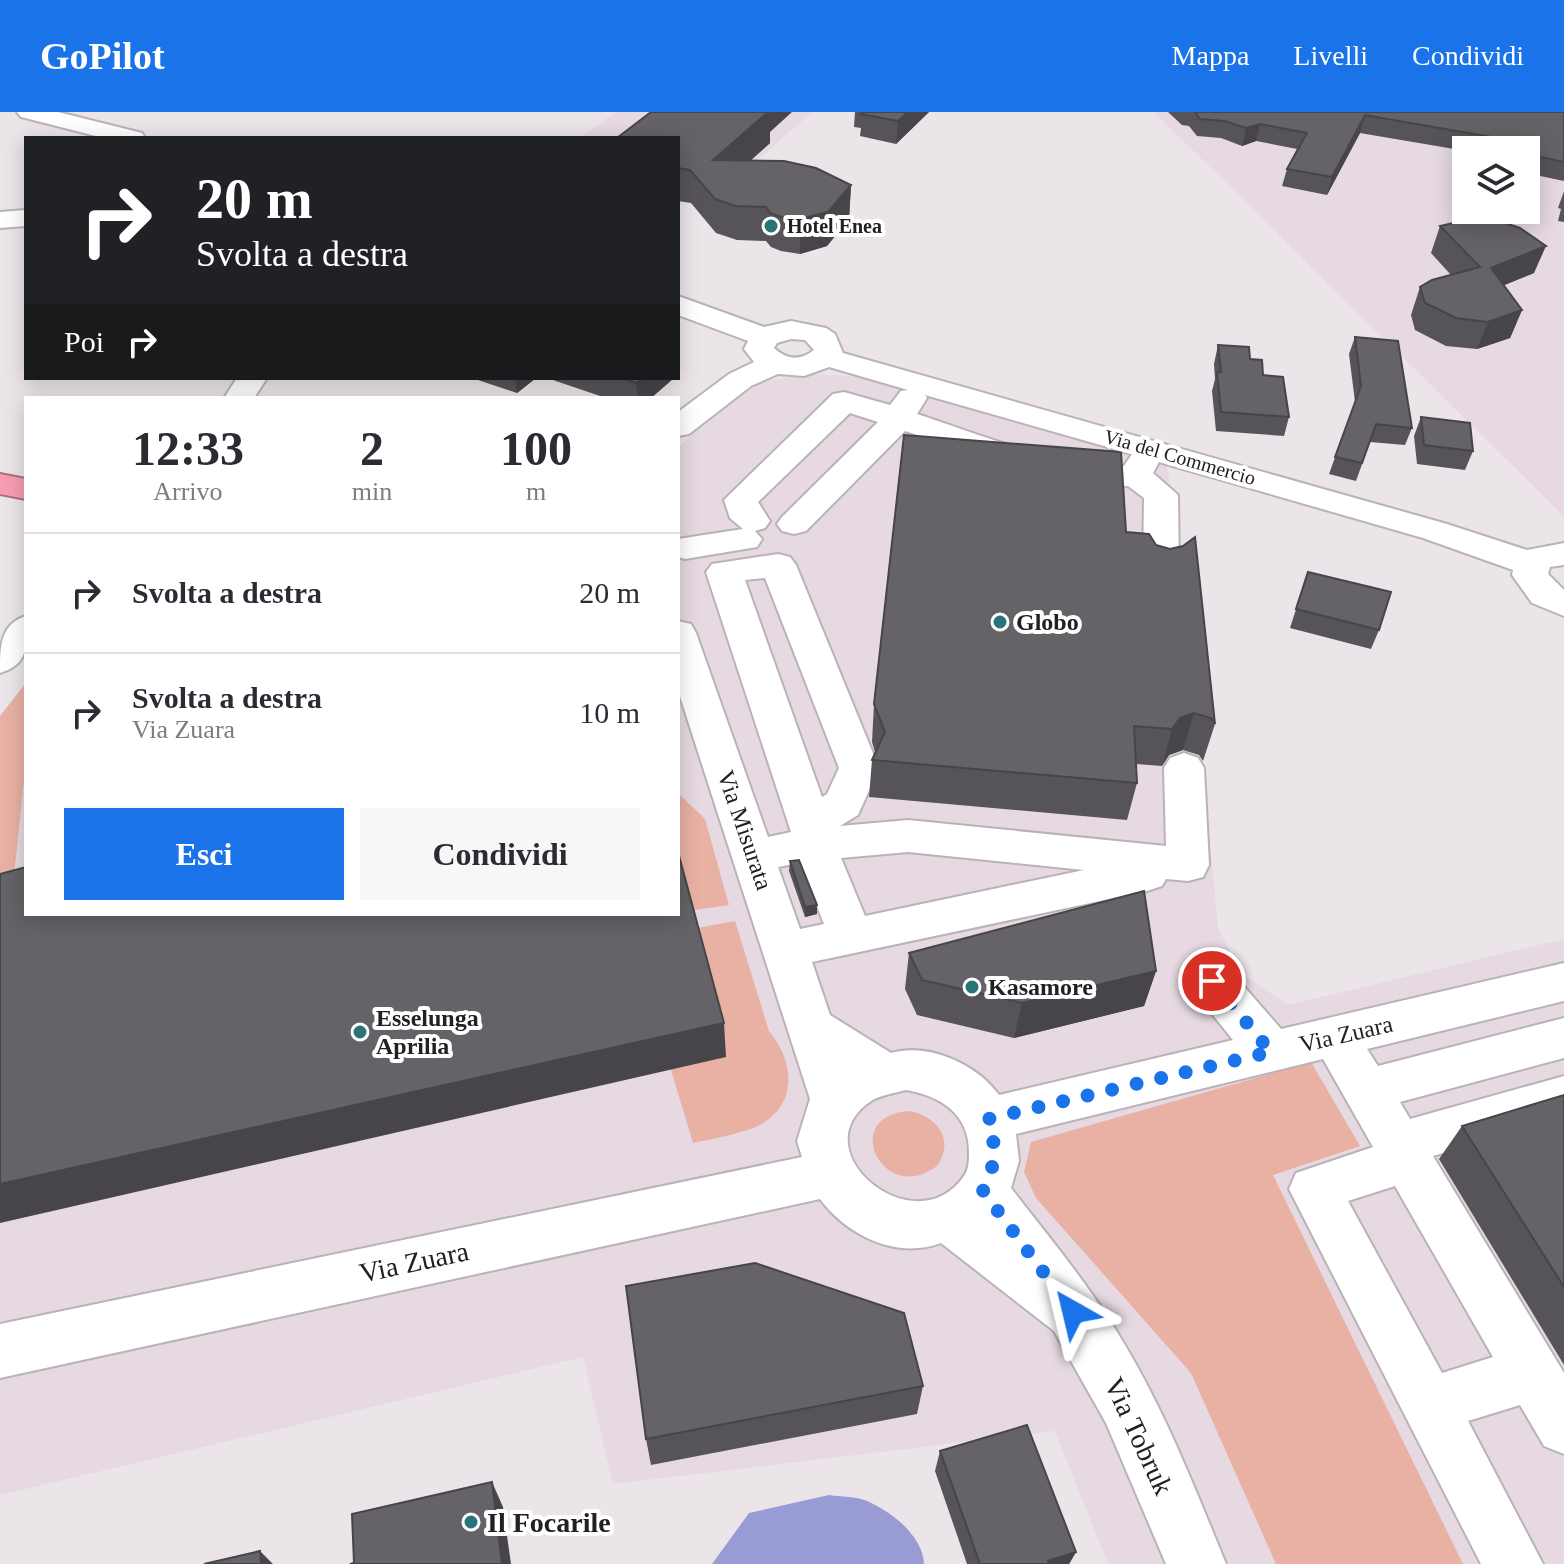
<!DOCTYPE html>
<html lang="it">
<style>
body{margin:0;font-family:"Times New Roman",serif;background:#f7f7f7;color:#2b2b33;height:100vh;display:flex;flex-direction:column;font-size:30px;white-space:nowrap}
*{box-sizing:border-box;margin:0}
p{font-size:26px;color:#7c7c81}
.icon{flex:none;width:44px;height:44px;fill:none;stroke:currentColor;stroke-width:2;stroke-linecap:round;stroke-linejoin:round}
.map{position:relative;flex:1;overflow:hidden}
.details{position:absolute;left:24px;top:284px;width:656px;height:520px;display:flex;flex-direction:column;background:#fff;border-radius:0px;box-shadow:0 4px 20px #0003}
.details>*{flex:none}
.top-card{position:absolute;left:24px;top:24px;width:656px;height:244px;border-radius:0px;box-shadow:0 4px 20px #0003;background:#202124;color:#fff;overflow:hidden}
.fabs{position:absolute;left:1452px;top:24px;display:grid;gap:16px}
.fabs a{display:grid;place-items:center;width:88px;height:88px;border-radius:0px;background:#fff;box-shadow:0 4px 20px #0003;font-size:40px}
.pin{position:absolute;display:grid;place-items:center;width:68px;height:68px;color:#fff;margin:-34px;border:4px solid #fff;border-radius:50%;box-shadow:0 2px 8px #0007}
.me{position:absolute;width:88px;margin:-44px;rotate:323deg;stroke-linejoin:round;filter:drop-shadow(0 0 6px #0008)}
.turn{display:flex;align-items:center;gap:28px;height:168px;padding:0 40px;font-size:36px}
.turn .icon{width:104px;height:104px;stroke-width:2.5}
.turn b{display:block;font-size:56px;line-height:68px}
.then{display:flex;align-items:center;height:76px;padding:0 40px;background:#0003;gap:16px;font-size:30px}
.eta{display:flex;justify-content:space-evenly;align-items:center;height:136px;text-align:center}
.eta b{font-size:48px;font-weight:600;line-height:56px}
.button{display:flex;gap:16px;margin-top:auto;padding:16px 40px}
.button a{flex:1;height:92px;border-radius:0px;background:#1a73e8;color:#fff;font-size:32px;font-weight:600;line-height:92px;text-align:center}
.button a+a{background:#f7f7f7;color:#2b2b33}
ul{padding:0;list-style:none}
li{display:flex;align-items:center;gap:24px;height:120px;padding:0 40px;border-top:2px solid #e1e1e2}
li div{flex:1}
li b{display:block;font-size:30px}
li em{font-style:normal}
header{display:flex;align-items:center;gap:48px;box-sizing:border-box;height:112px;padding:0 40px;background:#1a73e8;color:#fff}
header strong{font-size:38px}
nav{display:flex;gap:44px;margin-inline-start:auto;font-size:28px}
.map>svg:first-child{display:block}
.built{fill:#e6d9e2;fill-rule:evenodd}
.green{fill:#e8b1a4}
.water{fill:#999cd4}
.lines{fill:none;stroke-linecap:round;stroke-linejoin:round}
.minor-casing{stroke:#b9b3b7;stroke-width:4}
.highway-casing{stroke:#ac717f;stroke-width:4}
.minor{fill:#fff;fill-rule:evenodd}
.highway{fill:#f69db1;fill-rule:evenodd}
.wall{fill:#575459}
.shaded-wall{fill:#474549}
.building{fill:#656268;stroke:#474549;stroke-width:2}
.route{stroke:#1a73e8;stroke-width:14;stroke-dasharray:0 25.2}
.poi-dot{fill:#297476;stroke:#fff;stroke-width:3}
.labels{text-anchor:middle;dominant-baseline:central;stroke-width:8;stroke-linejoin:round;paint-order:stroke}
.far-poi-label{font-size:20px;font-weight:bold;fill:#232022;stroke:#fff;text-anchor:start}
.far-street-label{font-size:20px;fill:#232022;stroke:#fff}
.poi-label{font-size:24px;font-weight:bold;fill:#232022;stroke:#fff;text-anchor:start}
.street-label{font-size:24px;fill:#232022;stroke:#fff}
.near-street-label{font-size:28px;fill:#232022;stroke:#fff}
.near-poi-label{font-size:28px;font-weight:bold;fill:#232022;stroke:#fff;text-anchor:start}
</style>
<header>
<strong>GoPilot</strong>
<nav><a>Mappa</a><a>Livelli</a><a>Condividi</a></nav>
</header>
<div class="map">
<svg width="1564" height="1452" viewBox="0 0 1564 1452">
<rect width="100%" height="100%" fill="#ebe5e9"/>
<path class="built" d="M616,0h196l-88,78 -46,-52h-98z
M1154,0h410v405l-49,-49zM1466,38h60v60h-60z
M810,262l60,3 297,89 18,109 33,353 24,46 46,31 276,-66v625h-456l-53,-133 -442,53 -30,-127 -583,138v-779l26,-33v231h652v-466l45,-43 43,-24z"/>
<path class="green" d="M26,571v79l-26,244v-290z
M678,681l27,26 24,86 -42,6 -9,-34z
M735,809l34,110c30,36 27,84 -22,99 -17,6 -36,9 -54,13l-22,-73 21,-141z
M1311,950l49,84 -87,29 190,389h-187l-85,-191 -155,-175 -12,-26 7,-30z
M910,999c28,6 45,29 27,55 -54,41 -99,-51 -27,-55z"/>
<path class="water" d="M829,1383c12,2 27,1 38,6 25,11 56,35 57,63h-212l37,-51z"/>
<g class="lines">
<g class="minor-casing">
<path id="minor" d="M17,0h41l84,21 3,5h-41l-83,-21z
M26,98v16l-26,2v-16z
M678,184l86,31 27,-6 35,7 9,6 8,19 604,171 80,26 37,-7v22l-14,2 -2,7 16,16v26l-32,-13 -20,-28 1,-5 -90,-32 -264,-76 -6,11 25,22 1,78 -6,8 -12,3 -12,-3 -6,-8 1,-75 -16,-12c-66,6 -159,-35 -223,-55l-99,100 -12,3 -12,-3 -5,-7 5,-7 96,-95 -28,-9 -92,89 12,19 -5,7 -10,3 7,8 -5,8 -72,12 -7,-2v-18l65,-10 -13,-11 -6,-18 109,-106 11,-2 46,13 11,-14 7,-1 -79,-23 -25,9 -26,-2 -27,12 -62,48 -11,2v-24l51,-38 25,-12 -10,-13 4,-8 -70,-26zM791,227l14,1 9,10c-14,11 -27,10 -40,-2l3,-5zM925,283l207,59 -8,12c-56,5 -151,-34 -207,-52l10,-16z
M237,266h30l-13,20h-30z
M778,442l12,3 6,8 83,203 -21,47 -18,11 68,-6 258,26 -2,-78 6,-10 14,-5 14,5 6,10 5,97 -6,12 -15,4 -22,-2 -4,7 -15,5 -335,71 18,53 61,38c37,-11 86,11 108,42l234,-55 -37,-46 -7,-13 7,-13 16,-6 16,6 53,61 283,-66v38l-197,48 11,17 186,-48v40l-164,44 10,17 154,-43v42l-131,38 131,217v81l-20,-8 -24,-41 -52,16 75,143h-62l-192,-375 7,-16 77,-26 -50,-88 -307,75 3,27 -8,27c34,44 69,86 99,133 49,75 82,160 116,243h-60l-60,-141 -52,-92 -113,-88c-45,17 -94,-8 -121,-44l-820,179v-54l802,-167 -5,-16 13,-42 -132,-409v-69l13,3 5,9 72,204 23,-5 -85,-260 6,-8zM765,466l74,190 -12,26 -5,3 -77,-217zM908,740l176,18 -219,46 -24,-58zM800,751l24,61 -24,5 -22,-62zM906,978c35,6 63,24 63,62 0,8 0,17 -5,24 -49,71 -166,-26 -93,-75 9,-6 24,-8 35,-11zM1395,1074l98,171 -51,16 -94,-172z
M26,504c0,27 5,48 -26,57 0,-26 0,-49 26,-57z"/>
</g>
<g class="highway-casing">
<path id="highway" d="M0,362l26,5v20l-26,-5z"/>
</g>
<use href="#minor" class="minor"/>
<use href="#highway" class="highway"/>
</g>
<path class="wall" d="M855,0h74l-33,32 -36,-8 1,-8 -7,-1z
M1168,0h396v69l-38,-8v-23h-60v1l-106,-18 -33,62 -45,-9 5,-17 10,-20 -41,-8 -14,5 -21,-8 -24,-2 -8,-10 -7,-1z
M770,20v11l-20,18 101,24 -2,34 -22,27 -27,8 -19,-3 -10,-4 -5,-6 -29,-1 -21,-7 -25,-30 -13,-2v-63z
M1564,79v31l-6,-1 3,-12 -3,-1z
M1440,114l94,47 -30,12 18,25 -12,28 -33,11 -31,-3 -31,-16 -4,-15 9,-28 31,-12 -20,-22z
M1355,225l57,91 -7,17 -35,-3 -14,39 -27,-7 26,-72 -6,-48z
M1218,233l32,14 13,16 26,42 -5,19 -68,-5 -4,-40 3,-12 -1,-15z
M472,266h64l-19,15z
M547,266h127l-23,20h-45z
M1421,305l52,34 -8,19 -48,-6 -3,-28z
M1126,420l30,13 14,4 13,-3 32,178 -12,37 -4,-6 -16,-5 -14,5 -7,11 -26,-2 1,19 -10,37 -258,-23 3,-37 3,-8 -3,-10 2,-38z
M1308,460l71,58 -8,19 -81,-21z
M790,749l27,53 -12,3 -16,-46z
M909,841l247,18 -12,35 -130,32 -97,-23 -12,-26z
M1564,983v270l-125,-206 23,-33z
M923,1274l-6,28 -266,51 -5,-26z
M940,1339l136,101 -7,12h-102l-32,-93z"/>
<path class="shaded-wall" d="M759,0h33l-22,20v11l-56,50 -1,-33z
M908,0h21l-33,32 2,-23z
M1365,3l-5,18 -33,62 5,-18z
M1260,12l-4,17 -14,5 4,-18z
M851,73l-2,34 -22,27 -27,8v-35z
M1546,134l-12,27 -54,22 11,-27z
M1522,198l-12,28 -33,11 11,-27z
M515,266h21l-19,15z
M642,266h32l-23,20h-13l-2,-15z
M1194,601l-11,37 -14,5 -7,11 10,-37 8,-11z
M817,793v9l-12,3v-10z
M1156,859l-12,35 -130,32 8,-35z
M724,911l2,34 -726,166v-39z
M492,1370l11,25 8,57h-9z
M260,1439l13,13h-12z
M1076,1440l-7,12h-23l2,-3z"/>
<path class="building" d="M651,0h117l-55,48 71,1 32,7 35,17 -23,27 -28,7 -19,-2 -11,-4 -4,-6 -30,-1 -21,-7 -25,-29 -12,-2v-30h-61z
M863,0h45l-10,9 -37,-7z
M1195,0h369v50l-38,-8v-4h-3l3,-7 -161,-28 -33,62 -45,-8 20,-36 -47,-9 -14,4 -21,-7 -25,-2z
M1470,107l26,1 24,8 26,18 -55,22 31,42 -34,12 -32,-4 -31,-15 -5,-16 12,-7 48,-13 -40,-41z
M1355,225l43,4 14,87 -36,-4 -14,39 -27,-6 26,-71z
M1218,233l31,2 1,12 12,1 1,15 20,2 6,40 -68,-5 -4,-40h4z
M622,266h20l-6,5z
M1421,305l49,6 3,28 -49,-6z
M904,323l217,17 5,80 23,2 7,11 14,4 13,-3 12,-9 20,187 -4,-6 -17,-5 -14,5 -8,11 -38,-3 3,57 -265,-23 13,-28 -11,-28z
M1308,460l83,20 -12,38 -83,-21z
M678,740l46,171 -724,161v-310l26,-7v47h652z
M799,748l18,45 -12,2 -15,-46z
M1144,779l12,80 -134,32 -100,-23 -13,-27z
M1564,983v192l-102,-161z
M755,1151l149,50 19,73 -277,53 -20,-153z
M1027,1313l49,127 -28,9 1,3h-69l-40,-113z
M492,1370l10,82h-152l4,-1 -2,-49z
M260,1439l1,13h-57z"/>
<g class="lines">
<path class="route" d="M1073,1200l-90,-121c13,-26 14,-44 5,-72l283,-67 -59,-71"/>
</g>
<g class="poi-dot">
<circle cx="771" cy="114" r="8"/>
<circle cx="1000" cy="510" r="8"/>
<circle cx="972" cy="875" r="8"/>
<circle cx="360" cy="920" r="8"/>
<circle cx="471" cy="1410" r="8"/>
</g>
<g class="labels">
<g class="far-poi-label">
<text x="787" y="114">Hotel Enea</text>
</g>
<g class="far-street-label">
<text transform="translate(1180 345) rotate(16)">Via del Commercio</text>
</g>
<g class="poi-label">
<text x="1016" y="510">Globo</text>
<text x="988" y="875">Kasamore</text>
<text x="376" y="906">Esselunga<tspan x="376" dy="28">Aprilia</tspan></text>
</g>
<g class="street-label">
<text transform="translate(745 718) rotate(71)">Via Misurata</text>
<text transform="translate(1346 922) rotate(-13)">Via Zuara</text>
</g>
<g class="near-street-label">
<text transform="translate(414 1150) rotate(-12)">Via Zuara</text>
<text transform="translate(1139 1324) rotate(65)">Via Tobruk</text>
</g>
<g class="near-poi-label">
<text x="487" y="1410">Il Focarile</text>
</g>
</g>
</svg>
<div class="fabs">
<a><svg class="icon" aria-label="layers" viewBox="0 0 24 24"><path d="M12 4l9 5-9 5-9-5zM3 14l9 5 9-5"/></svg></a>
</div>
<div class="pin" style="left:1212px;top:869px;background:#d93025"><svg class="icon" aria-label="arrive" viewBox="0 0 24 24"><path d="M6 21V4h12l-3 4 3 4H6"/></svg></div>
<svg class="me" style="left:1073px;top:1200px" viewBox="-20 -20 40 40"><path d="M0-17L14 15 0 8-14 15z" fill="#1a73e8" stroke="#fff" stroke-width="4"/></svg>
<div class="top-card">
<div class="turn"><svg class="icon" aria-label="right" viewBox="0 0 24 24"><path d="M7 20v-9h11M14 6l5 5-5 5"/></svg><div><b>20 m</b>Svolta a destra</div></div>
<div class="then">Poi<svg class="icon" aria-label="right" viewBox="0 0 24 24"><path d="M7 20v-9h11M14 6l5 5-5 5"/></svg></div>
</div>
<section class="details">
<div class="eta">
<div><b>12:33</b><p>Arrivo</p></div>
<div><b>2</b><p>min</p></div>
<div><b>100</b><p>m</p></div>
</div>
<ul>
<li><svg class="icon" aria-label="right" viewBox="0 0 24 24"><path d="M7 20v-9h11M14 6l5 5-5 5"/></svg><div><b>Svolta a destra</b></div><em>20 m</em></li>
<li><svg class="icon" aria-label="right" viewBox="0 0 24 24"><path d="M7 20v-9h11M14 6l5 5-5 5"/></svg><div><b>Svolta a destra</b><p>Via Zuara</p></div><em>10 m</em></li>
</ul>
<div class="button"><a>Esci</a><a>Condividi</a></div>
</section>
</div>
